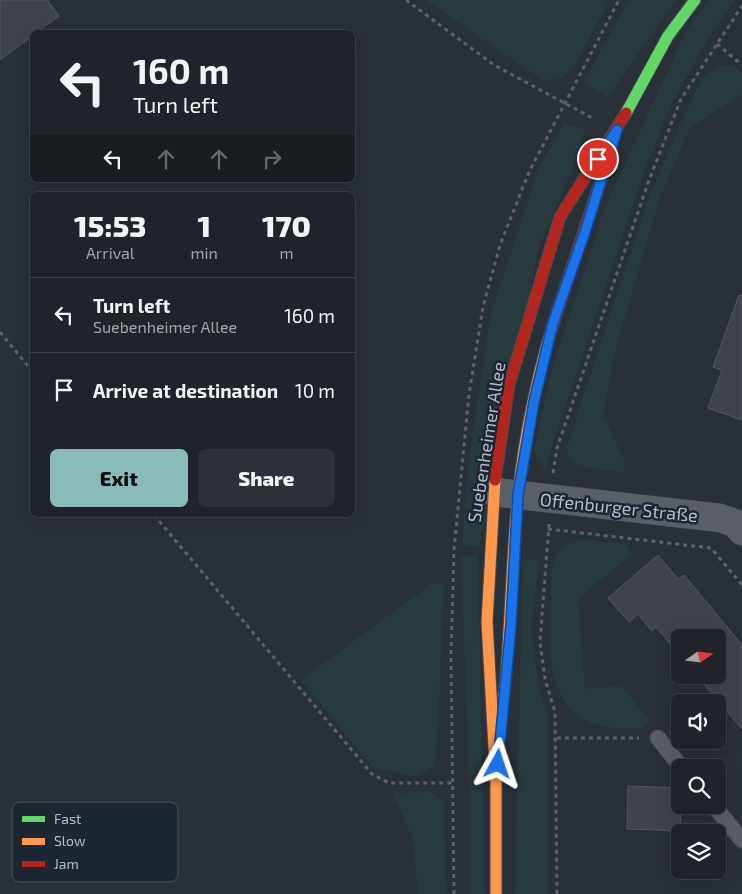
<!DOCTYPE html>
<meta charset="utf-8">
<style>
body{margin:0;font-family:"Exo 2",sans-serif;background:#2d3036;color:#f1f3f6;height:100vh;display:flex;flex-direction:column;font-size:19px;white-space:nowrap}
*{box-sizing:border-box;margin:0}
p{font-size:16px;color:#a2a4a8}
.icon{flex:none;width:28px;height:28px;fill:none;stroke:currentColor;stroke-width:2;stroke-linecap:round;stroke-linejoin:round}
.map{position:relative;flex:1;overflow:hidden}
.drawer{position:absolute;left:30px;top:192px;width:325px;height:325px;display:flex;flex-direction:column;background:#20242a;border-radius:8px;box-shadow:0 5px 20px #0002,0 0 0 1px #3d4147}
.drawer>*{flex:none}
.hud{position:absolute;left:30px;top:30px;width:325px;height:152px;border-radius:8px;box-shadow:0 5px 20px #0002,0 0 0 1px #3d4147;background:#20242a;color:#f1f3f6;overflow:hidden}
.needle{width:32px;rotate:76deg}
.buttons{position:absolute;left:671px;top:629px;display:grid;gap:10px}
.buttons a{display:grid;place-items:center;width:55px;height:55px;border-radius:8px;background:#20242a;box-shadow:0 5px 20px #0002,0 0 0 1px #3d4147;font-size:25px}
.pin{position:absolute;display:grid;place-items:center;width:42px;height:42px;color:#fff;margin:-21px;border:2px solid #fff;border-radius:50%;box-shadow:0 1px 5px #0007}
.me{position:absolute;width:55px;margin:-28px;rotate:5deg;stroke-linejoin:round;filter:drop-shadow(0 0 4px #0008)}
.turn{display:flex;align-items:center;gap:18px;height:105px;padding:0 20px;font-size:22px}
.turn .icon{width:65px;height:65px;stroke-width:2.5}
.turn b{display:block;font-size:35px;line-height:42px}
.lanes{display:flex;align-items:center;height:48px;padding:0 20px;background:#0003;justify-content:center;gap:25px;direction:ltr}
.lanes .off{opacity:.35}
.eta{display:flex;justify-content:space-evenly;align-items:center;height:85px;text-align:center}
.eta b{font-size:30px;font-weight:800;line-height:35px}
.primary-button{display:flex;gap:10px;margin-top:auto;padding:10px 20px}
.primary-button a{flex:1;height:58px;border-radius:8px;background:#8bbbb9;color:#111;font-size:20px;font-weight:800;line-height:58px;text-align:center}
.primary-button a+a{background:#2d3036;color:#f1f3f6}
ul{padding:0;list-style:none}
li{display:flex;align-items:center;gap:15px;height:75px;padding:0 20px;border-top:1px solid #3d4147}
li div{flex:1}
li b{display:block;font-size:19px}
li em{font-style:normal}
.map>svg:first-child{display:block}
.green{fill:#273a3e}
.building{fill:#3f444c;stroke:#52575f}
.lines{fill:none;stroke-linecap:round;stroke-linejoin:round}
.lane-casing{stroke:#484c55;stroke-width:17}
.street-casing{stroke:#484c55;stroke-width:29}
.fast-casing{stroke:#484c55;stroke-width:13}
.slow-casing{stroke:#484c55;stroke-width:13}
.jam-casing{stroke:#484c55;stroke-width:13}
.path{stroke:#5c6268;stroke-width:3;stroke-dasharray:4 4;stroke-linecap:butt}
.lane{stroke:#5a5e66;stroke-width:15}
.street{stroke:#5a5e66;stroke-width:28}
.fast{stroke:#63d668;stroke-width:11}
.slow{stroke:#ff974d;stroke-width:11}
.jam{stroke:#b3261e;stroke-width:11}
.route-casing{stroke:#114b97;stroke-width:12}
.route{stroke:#1a73e8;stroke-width:9}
.labels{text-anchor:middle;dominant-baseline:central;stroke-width:5;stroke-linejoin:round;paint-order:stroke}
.street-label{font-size:18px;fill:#b4bcc9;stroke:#1d2633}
.key{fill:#1d2633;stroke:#4a5360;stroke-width:1}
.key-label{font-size:14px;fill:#b4bcc9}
</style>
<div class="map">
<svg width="742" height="894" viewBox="0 0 742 894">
<rect width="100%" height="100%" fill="#2a3038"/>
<path class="green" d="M425,0h185l-37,68 -11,11 -19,1z
M629,0h47l-68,97 -25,-14z
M709,0h26l-26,37 -39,70 -22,55 -97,286 -5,25 -12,-22 16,-75 53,-164 83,-181z
M733,66l9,6v23l-52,33 -31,72 -45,156 -11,59 21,44 1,13c-13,-1 -51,-2 -56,-16 -2,-3 -1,-9 -1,-12l81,-247 38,-88 16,-33 17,-9z
M564,123l21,7 -11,35 -35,82 -60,300 -17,-2 7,-87 22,-145 48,-145z
M583,539l45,6 3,10 -53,44 7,90 36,-3 28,34 -6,8c-20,0 -42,2 -60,-9 -39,-23 -33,-82 -32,-120 0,-12 -1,-31 4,-42 6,-12 17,-15 28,-18z
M461,555l17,1 7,338h-15v-92z
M523,559l16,2 -8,68 8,61 9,27v177h-33z
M444,583c-4,61 -3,122 -9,183l-20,10 -42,-8 -72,-88 130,-96z
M432,792l12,10 2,92h-28l-5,-56 -21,-45z"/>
<path class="building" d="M0,0h47l12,16 -22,16h-5v4l-32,24z
M739,295l3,1v124l-34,-12 14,-38 -9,-3z
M658,555l20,24 6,-4 58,70v84l-46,-54h22v-37h-38v17l-24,-28 -4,4 -14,-17 -9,8 -21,-24z
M628,786l52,2 1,43 -54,-2z"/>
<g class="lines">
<g class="lane-casing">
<path id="lane" d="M658,738l24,30
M713,805l29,35"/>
</g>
<g class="street-casing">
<path id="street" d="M494,492l226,26 15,5 7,8"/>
</g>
<g class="fast-casing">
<path id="fast" d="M626,113l42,-77 27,-36"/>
</g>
<g class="slow-casing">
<path id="slow" d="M495,480l-8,142 9,161v111
M504,696c7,-67 7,-134 14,-200 6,-60 22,-136 42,-193"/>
</g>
<g class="jam-casing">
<path id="jam" d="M560,303l47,-141
M495,480l14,-95 51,-168 66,-104"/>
</g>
<path class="path" d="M406,0l88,65 100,54
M717,44l25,21
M0,332l32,39
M553,473l4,-25 92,-268 32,-81 61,-93
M154,515l218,259 17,9h65
M549,524l-9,118 5,37 10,33 2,182
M548,529l163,19 31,37
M557,738h82
M454,894l-3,-238 3,-106 15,-156 14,-87 17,-62 29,-73 90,-172"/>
<use href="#lane" class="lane"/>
<use href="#street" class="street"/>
<use href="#fast" class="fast"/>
<use href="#slow" class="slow"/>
<use href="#jam" class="jam"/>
</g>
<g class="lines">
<g class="route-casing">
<path id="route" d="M498,764l13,-139 7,-130 16,-93 19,-79 32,-91 32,-102 -19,29"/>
</g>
<use href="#route" class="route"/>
</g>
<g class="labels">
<g class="street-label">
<text transform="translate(486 442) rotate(-81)">Suebenheimer Allee</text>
<text transform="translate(619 507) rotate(6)">Offenburger Straße</text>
</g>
</g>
<rect x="12" y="802" width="166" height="80" rx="8" class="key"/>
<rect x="22" y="816" width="23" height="6" fill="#63d668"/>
<rect x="22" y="838" width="23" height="7" fill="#ff974d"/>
<rect x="22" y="861" width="23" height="6" fill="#b3261e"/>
<g class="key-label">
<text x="54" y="824">Fast</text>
<text x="54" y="846">Slow</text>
<text x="54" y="869">Jam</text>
</g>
</svg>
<div class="buttons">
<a><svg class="needle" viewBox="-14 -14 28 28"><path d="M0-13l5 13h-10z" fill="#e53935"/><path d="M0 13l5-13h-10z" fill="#a2a4a8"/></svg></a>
<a><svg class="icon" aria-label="sound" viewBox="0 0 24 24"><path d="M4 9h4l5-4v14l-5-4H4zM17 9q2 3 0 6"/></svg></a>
<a><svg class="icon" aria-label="search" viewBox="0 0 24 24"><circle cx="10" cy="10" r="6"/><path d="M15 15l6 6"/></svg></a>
<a><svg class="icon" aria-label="layers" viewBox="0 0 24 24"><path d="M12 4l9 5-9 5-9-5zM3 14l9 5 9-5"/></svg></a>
</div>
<div class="pin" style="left:598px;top:159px;background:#d93025"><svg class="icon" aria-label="arrive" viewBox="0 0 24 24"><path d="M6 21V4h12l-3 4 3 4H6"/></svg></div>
<svg class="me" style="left:498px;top:764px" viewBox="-20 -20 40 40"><path d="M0-17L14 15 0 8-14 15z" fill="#1a73e8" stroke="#fff" stroke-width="4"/></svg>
<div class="hud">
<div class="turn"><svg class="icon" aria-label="left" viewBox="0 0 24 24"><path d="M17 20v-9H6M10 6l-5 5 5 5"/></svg><div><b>160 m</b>Turn left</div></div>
<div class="lanes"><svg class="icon" aria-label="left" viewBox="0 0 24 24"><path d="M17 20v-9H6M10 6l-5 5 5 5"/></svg><svg class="icon off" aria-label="ahead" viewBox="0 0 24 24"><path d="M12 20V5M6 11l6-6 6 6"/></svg><svg class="icon off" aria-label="ahead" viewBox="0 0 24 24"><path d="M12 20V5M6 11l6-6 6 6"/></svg><svg class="icon off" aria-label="right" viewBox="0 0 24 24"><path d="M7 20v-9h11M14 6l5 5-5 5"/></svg></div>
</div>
<section class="drawer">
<div class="eta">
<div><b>15:53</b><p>Arrival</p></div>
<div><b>1</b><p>min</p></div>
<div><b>170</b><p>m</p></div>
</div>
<ul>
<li><svg class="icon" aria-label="left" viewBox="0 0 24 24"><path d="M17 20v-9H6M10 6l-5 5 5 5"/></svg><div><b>Turn left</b><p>Suebenheimer Allee</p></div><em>160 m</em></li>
<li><svg class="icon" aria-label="arrive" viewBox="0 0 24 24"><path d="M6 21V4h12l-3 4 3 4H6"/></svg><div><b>Arrive at destination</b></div><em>10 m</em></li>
</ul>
<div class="primary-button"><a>Exit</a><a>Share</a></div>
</section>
</div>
